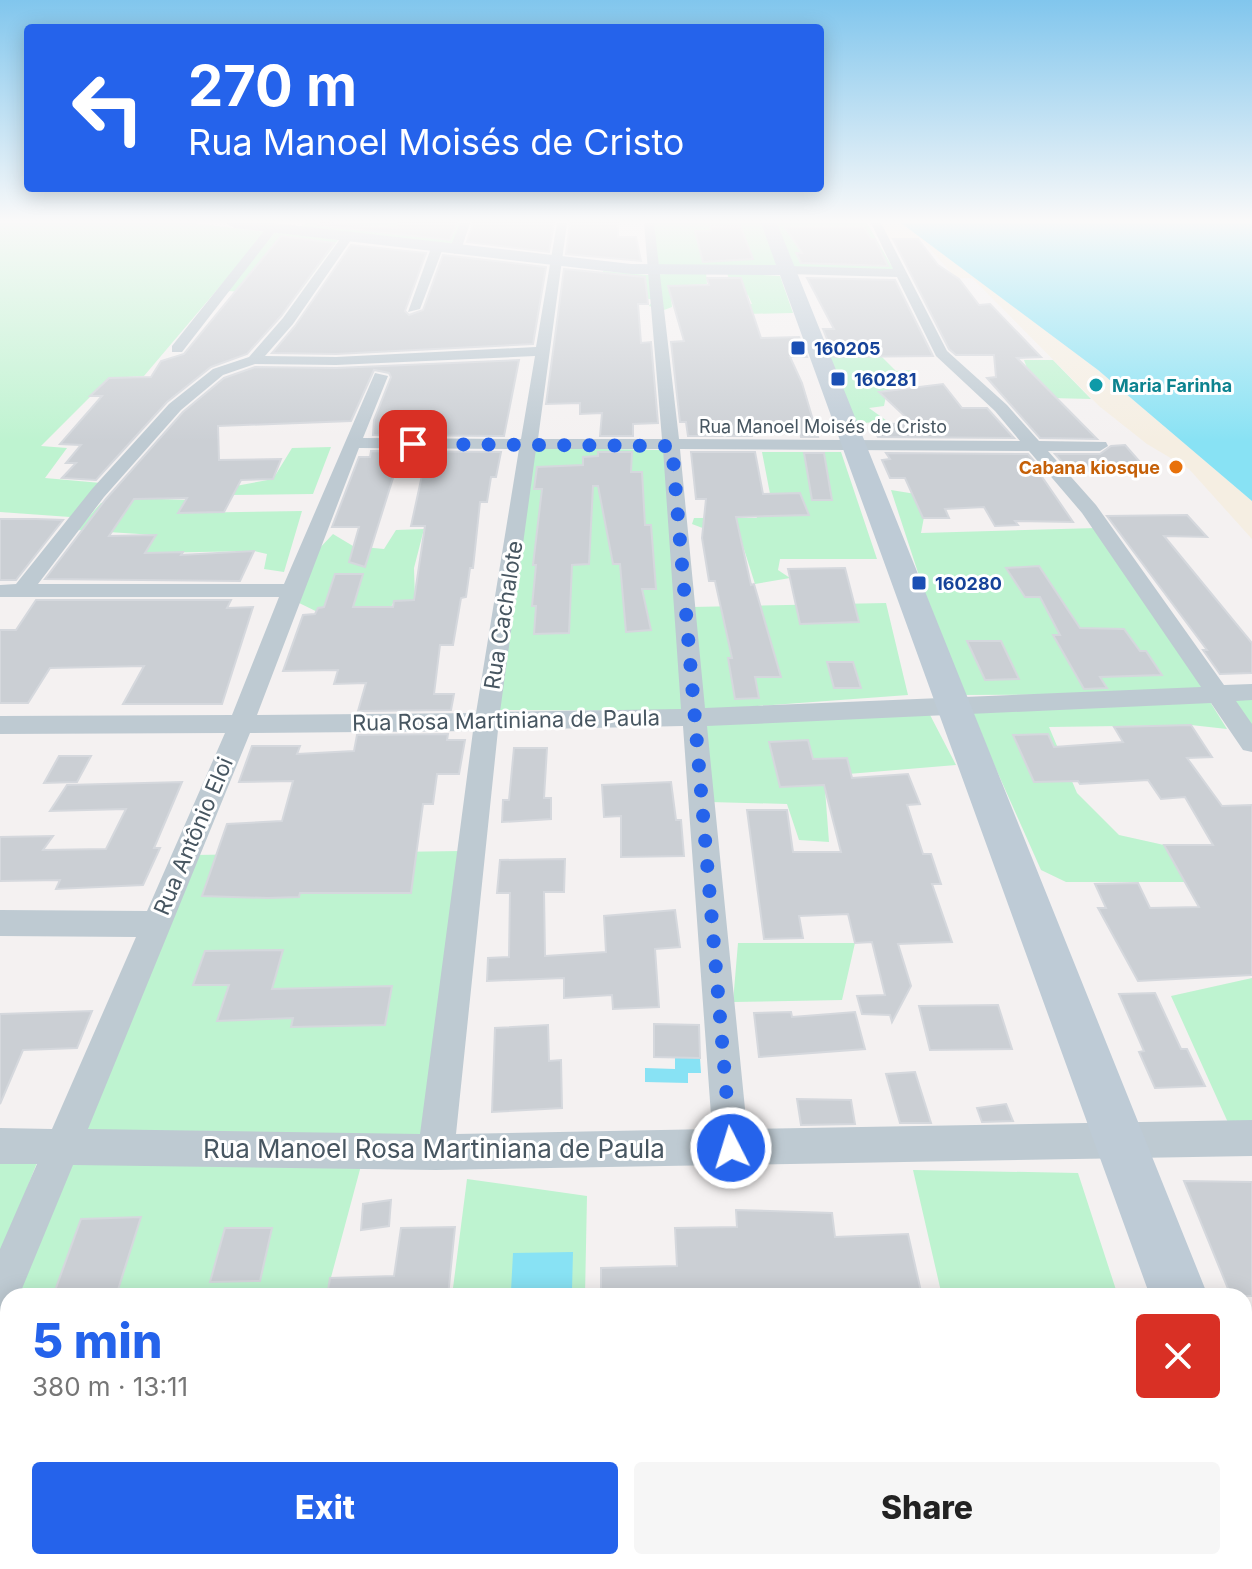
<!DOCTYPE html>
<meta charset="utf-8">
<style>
body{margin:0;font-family:Inter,sans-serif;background:#f6f6f6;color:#222;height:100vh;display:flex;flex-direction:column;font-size:30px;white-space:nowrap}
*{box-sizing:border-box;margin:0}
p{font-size:26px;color:#767676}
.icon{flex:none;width:44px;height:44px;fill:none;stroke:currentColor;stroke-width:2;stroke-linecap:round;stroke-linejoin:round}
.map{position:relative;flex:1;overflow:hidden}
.sheet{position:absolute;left:0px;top:1288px;width:1252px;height:282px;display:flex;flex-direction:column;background:#fff;border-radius:24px 24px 0 0;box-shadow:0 4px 20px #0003}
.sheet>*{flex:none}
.banner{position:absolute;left:24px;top:24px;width:800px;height:168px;border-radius:8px;box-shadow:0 4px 20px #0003;background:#2563eb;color:#fff;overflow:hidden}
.pin{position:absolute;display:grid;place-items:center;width:68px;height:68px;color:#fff;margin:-34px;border-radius:16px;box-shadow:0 4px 12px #0006}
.me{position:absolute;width:88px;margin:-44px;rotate:355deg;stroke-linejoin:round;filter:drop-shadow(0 0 6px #0008)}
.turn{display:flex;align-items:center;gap:28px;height:168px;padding:0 32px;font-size:36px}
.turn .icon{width:104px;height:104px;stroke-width:2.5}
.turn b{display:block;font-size:56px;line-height:68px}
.round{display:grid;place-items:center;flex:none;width:84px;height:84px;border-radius:8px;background:#f6f6f6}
.summary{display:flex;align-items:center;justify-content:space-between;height:136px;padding:0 32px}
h1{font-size:48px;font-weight:800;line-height:60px;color:#2563eb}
.primary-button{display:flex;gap:16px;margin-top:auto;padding:16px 32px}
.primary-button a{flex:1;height:92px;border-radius:8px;background:#2563eb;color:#fff;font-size:32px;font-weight:800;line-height:92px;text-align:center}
.primary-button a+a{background:#f6f6f6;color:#222}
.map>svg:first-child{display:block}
.green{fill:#bef3d0}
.sand{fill:#f5eee2}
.water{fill:#88e2f4}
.building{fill:#cbcfd4;stroke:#d5d8dd;stroke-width:2}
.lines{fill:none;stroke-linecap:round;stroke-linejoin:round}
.street{fill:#becad2;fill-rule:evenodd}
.secondary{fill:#becbd6;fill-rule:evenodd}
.route{stroke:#2563eb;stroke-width:14;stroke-dasharray:0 25.2}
.transit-dot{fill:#1a4fb4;stroke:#fff;stroke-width:3}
.culture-dot{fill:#0f9aa8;stroke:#fff;stroke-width:3}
.food-dot{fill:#e8710a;stroke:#fff;stroke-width:3}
.labels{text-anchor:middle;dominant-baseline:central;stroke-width:6;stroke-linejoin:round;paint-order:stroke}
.far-transit-label{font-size:18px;font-weight:bold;fill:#164399;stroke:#fff;text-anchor:start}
.far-culture-label{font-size:18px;font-weight:bold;fill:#0d838f;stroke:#fff;text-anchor:start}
.far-street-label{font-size:18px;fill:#475661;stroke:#fff}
.far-food-label{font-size:18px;font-weight:bold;fill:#c56008;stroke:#fff;text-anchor:end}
.street-label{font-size:22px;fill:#475661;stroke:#fff}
.near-street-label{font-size:26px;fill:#475661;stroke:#fff}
</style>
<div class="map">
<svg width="1252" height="1569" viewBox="0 0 1252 1569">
<rect width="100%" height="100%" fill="#f4f1f1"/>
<path class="green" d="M0,223h194l72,9 -122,144 -35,2 -68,68 26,2 -22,30 56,5 -31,34 -70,-5z
M306,223h155l-10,25 -156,-18z
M651,223h113l15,46 -120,-2z
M775,223h92l28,49 -106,-3z
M276,231l62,9 -40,54 -72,-3z
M603,271l44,4 59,-3 1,12 -37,2 2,21 -8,3 -15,-4 5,-7 -39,1 -12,-17z
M727,273l53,3 13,37 -48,1 -5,-9 12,-1 -4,-9 -14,-1z
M825,356h56l15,15 17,-1 5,12 -39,10 7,4 -2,10 -15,2 18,13 -35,3z
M1024,360h29l38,39 -40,-1 -21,-22z
M331,447l-18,47 -88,1 5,-8 43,-8 19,-31z
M535,448l129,2 21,261 -187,-1z
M762,452h79l36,107h-97l-2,11 12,8 -35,6 -13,-41 -50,-19 2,-6h63l-8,-20 22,1z
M891,490l37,6 -7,37 176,-5 103,154 52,11v54l-32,-53 -262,1z
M137,498l49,2 -7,13 123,-2 -18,61 -20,-3 3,-15 -13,-3 -109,2 10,-18 -78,-5 24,-27z
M424,529l-10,39 1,32 -21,1 -19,39 -80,-39 20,-48 18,-19 20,12 31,3 12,-19z
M886,603l22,92 -205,15 -11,-103z
M1207,697l20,32 -36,-4 -142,2 28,66 42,42 45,10 21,37h-119l-25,-12 -73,-164z
M929,713l27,52 -132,11 5,66 -30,-2 -12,-36 -77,-2 -6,-77z
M461,851l-36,293 -352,-9 122,-280z
M738,943h117l-13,57 -109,2z
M1252,978v149h-22l-59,-131z
M40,1155l-40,102v-101z
M64,1162h298l-36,134h-315z
M913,1170l165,3 40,123h-176z
M467,1179l120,17 -2,100h-133z
M8,1304v258h258l-2,7h-264v-245z
M420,1562h174l1,7h-176z
M740,1562h162l1,7h-163z
M1003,1562h201l2,7h-201z"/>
<path class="sand" d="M871,223h30l197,147 154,131v38l-63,-70 -42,-25 -48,-38 -127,-128h-16l-35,-39h-38z"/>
<path class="water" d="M901,223h351v278l-154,-131z
M675,1058h25l1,15h-13v10l-43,-1v-14l30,1z
M573,1252l-1,38 -61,1 2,-38z"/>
<path class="building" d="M321,223l76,5 2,-5h58l-7,17 -134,-15z
M473,223h81l-5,29 -82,-10z
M570,223h48v14h18l5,24 -75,-7z
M740,225l13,34 -50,3 -8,-31h16l-1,-5z
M785,227h79l7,12h4l13,27 -87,-3 -5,-10h6z
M281,236l53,7 -53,73 -34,38 -36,13 -44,35 -71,78 -34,-2 14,-15h-10l15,-18 -21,-1 42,-48h-12l19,-18 42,-1 10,-16 23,-7z
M893,239h25l20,26 21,14 20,26 11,-1 51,53 -24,1 80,81 -57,-1 -53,-60 9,-1 -2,-22h-38l-7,-6z
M351,245l75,8 -21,58 4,4 14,-5 20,-55 103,12 -13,77 -197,10 -64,-1 23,-27z
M564,269l81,8 3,27h-10l3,39 10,-1 7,81 -25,1v12h-33l2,-23 -22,1v-11l-34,1z
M707,278h34l20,60 38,-1 8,20h-17l12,26 16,54h-17l-3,-14 -47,1 1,12h-64l-2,-14h-6l-9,-80 13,-1 -16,-55 41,-1z
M807,278l88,2 38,76 -99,1 -11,-28h11z
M519,360l-15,76 -131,-1 1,-15 17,-43 -2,-4 -15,-3 -23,51 -133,5 1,34 62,-1 -8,20 -32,1 -17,32 -46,1 9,-15 -53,1 -25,37 47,-1 -11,18 38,-1 -2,3 73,-4 -14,30 -195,-2 61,-80 77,-87 41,-34 31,-11 81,1z
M943,384l19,24h25l27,30 -136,-1 -7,-12 41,-2 -33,-31z
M1125,445l22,25 -77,1 -15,-17h45l11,-8z
M371,451l130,1 -5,25h-5l-4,25h-7l-7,66h-3l-4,29 -5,1 -8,47h-13l-6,49h20l-3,16 -93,1 8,-28 -32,1 4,-14 -55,1 20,-56 12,-1 3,-6 6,-1 11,-33h28l-10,33h40l1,-6 20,-1 11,-74h-14l13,-60 -25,-7 -34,108 -16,-5 10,-35h-27l27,-70h11z
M598,452h34l-1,20h11l3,53h6l5,64h-14l9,41 -25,2 -6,-68h-7l-15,-78h-5l-4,78 -17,1 -3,68 -35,1 2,-28h-4l4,-41h-3l9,-76h-8l3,-22 46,-2v-8l15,-1z
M691,452h64l8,42 37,-1 9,22 -73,2 15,68 3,-1 27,93h-26l4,21 -24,1 -7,-41h4l-17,-77h-6l-7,-43 4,-39h-10z
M804,453h20l8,47h-20z
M886,453l142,1 15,17 -3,3 33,48 -58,-1 3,4 -23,1 -11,-19 -39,2 4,9h-26l-18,-40h-15l-8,-18 8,-1z
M1187,515l20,22 -43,-1 88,107v30l-32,1 -17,-24h4l-100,-134z
M0,519h36l27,1 -47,60h-16z
M1039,566l41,62 44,1 16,22h6l16,24 -62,2 7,11 -23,1 -31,-54h7l-20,-38h-15l-19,-29z
M845,568l14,54 -59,2 -12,-55z
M36,600h195l-4,8 26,-1 -31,97h-99l21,-38 -94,2 -22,35h-28v-73h16z
M967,641h34l18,38 -34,1z
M827,662h26l8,26h-27z
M1191,725l21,32 -25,1 35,48 30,-1v170l-114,6 -40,-73h8l-11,-24 43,-1 12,25 49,-1 -35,-62h49l-28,-48 -24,2 -13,-19 -68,4 -2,-3 -44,1 -21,-47 35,-1 6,13 69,-5 -9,-15z
M448,734l-1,6h18l-6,34h-22l-4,30h-10l-12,89h-111l-1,4 -31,1 -66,-2 25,-72 55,-3 11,-40 -54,1 13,-36h48l-3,8 57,-3 3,-16z
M808,740l5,19 34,-1 5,20 56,-4 12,30 -13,1 16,49h8l10,30h-9l20,58 -54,2 13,42 -19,36 -2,-7 -28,-1 -5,-18 28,-1 -13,-53 -17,1 -7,-29 -49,2 4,22 -39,1 -17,-129h40l6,42h48l-17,-67 -44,2 -11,-45z
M514,748h33l-3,50h7v21l-49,3 1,-22h6z
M59,756h32l-14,26 -33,1z
M182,782l-28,66h6l-17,37 -87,4 4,-9 -60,1v-44l53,-1 -10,14 63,-1 20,-40 -76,2 17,-26z
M671,782l5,38h5l3,36 -63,1v-41l-17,1 -2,-32z
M565,859l-1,33h-20l1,64 61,-4 -2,-36 71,-6 5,37 -25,2 4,58 -46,2 -1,-14 -48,3v-20l-77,3 1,-23 21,-1 1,-64h-13l3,-33z
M283,950l-11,39 120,-3 -7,39 -94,2 2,-9 -76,3 12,-36h-36l12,-34z
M1155,993l26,56h6l18,37 -50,2 -16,-36 5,-1 -25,-57z
M998,1005l14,44 -82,1 -11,-44z
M92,1011l-15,37 -54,2 -23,54v-90z
M791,1012l1,5 63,-5 10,37 -106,8 -5,-44z
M654,1024l45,1 1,33 -46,-1z
M548,1025l1,36 12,-1 1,48 -70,4 3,-84z
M915,1072l16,51h-31l-14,-49z
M797,1099l54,1 4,24 -54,1z
M1006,1104l7,17 -31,1 -5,-14z
M1184,1181l68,1v114h-21z
M391,1200l-2,26 -28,4 2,-26z
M736,1210l96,3 3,24 73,-3 14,62h-321v-28l76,-2 -2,-38 62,-1z
M141,1217l-25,79h-63l28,-77z
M455,1227l-7,69h-121l3,-18 64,-2 7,-48z
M225,1228h47l-12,53 -50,1z"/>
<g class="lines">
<path class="street" d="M460,223h10l-9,27 -6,4 -6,-4z
M557,223h10l-29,216h124l-18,-216h10l25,216 341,2 -25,-30 -59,-55 -39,-79 -110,-3 -6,-4 6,-4 106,3 -22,-46h10l66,128 60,54 32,36 67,1 2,4 -8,5h-52l48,54 128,180 28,-1v16l-16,1 16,23v28l-9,-2 -32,-47 -504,23 40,403 505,-9v36l-816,14 -363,-5 -54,131h-11v16l-8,3v-66l37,-85h-37v-36l52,1 84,-192 -136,-1v-26l147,1 78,-178 -225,1v-18l232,-1 47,-118h-279v-12l16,-1 76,-95 77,-85 44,-35 36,-12 34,-39 60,-83 10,2 -60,87 -28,32 71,1 200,-10zM535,356l-14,83 -158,-1 25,-62 -13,-3 -91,211h-246l66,-87 77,-87 42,-35 32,-11 81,1zM359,448l160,1 -43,264 -219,2zM536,449h127l18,260 -181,3zM680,449l349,2 53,62 119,174 -496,21zM683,726l29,403 -256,5 42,-404zM473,731l-53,403 -332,-5 162,-396z
M268,226l10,2 -96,124h-10v-6z
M437,245l6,3 -23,61 -12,3 23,-64z"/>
<path class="secondary" d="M226,223h48l357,41 145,1 -15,-42h16l431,1073h-58l-370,-1021 -149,-1 -397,-46z
M1244,1436l8,3v83l-8,-4z"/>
</g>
<linearGradient id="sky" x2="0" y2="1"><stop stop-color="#81c6ed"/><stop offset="0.5" stop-color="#faf9f9"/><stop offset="1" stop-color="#faf9f9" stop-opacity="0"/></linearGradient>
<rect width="1252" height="442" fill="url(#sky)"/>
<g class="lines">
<path class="route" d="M413,444l259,2 59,702"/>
</g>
<g class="transit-dot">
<rect x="790" y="340" width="16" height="16" rx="4"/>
<rect x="830" y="371" width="16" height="16" rx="4"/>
<rect x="911" y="575" width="16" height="16" rx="4"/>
</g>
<circle class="culture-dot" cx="1096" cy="385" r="8"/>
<circle class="food-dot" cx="1176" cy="467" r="8"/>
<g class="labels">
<g class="far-transit-label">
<text x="814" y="348">160205</text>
<text x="854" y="379">160281</text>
<text x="935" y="583">160280</text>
</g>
<g class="far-culture-label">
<text x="1112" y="385">Maria Farinha</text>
</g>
<g class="far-street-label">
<text x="823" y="426">Rua Manoel Moisés de Cristo</text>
</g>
<g class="far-food-label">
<text x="1160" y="467">Cabana kiosque</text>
</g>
<g class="street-label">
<text transform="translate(503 615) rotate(-81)">Rua Cachalote</text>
<text transform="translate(506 720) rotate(-1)">Rua Rosa Martiniana de Paula</text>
<text transform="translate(193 836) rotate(-67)">Rua Antônio Eloi</text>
</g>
<g class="near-street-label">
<text x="434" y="1148">Rua Manoel Rosa Martiniana de Paula</text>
</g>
</g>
</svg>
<div class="pin" style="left:413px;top:444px;background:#d93025"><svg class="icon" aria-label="arrive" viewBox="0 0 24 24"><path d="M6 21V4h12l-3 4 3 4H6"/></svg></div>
<svg class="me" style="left:731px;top:1148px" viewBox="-20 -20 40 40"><circle r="17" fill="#2563eb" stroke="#fff" stroke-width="3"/><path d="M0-11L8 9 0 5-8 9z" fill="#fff"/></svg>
<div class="banner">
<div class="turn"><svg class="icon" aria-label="left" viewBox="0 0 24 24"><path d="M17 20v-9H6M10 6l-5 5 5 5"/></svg><div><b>270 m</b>Rua Manoel Moisés de Cristo</div></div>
</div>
<section class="sheet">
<div class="summary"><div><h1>5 min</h1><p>380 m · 13:11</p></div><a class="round" style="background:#d93025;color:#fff"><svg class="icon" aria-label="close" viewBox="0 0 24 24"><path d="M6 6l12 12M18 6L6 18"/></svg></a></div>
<div class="primary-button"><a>Exit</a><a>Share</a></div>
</section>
</div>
